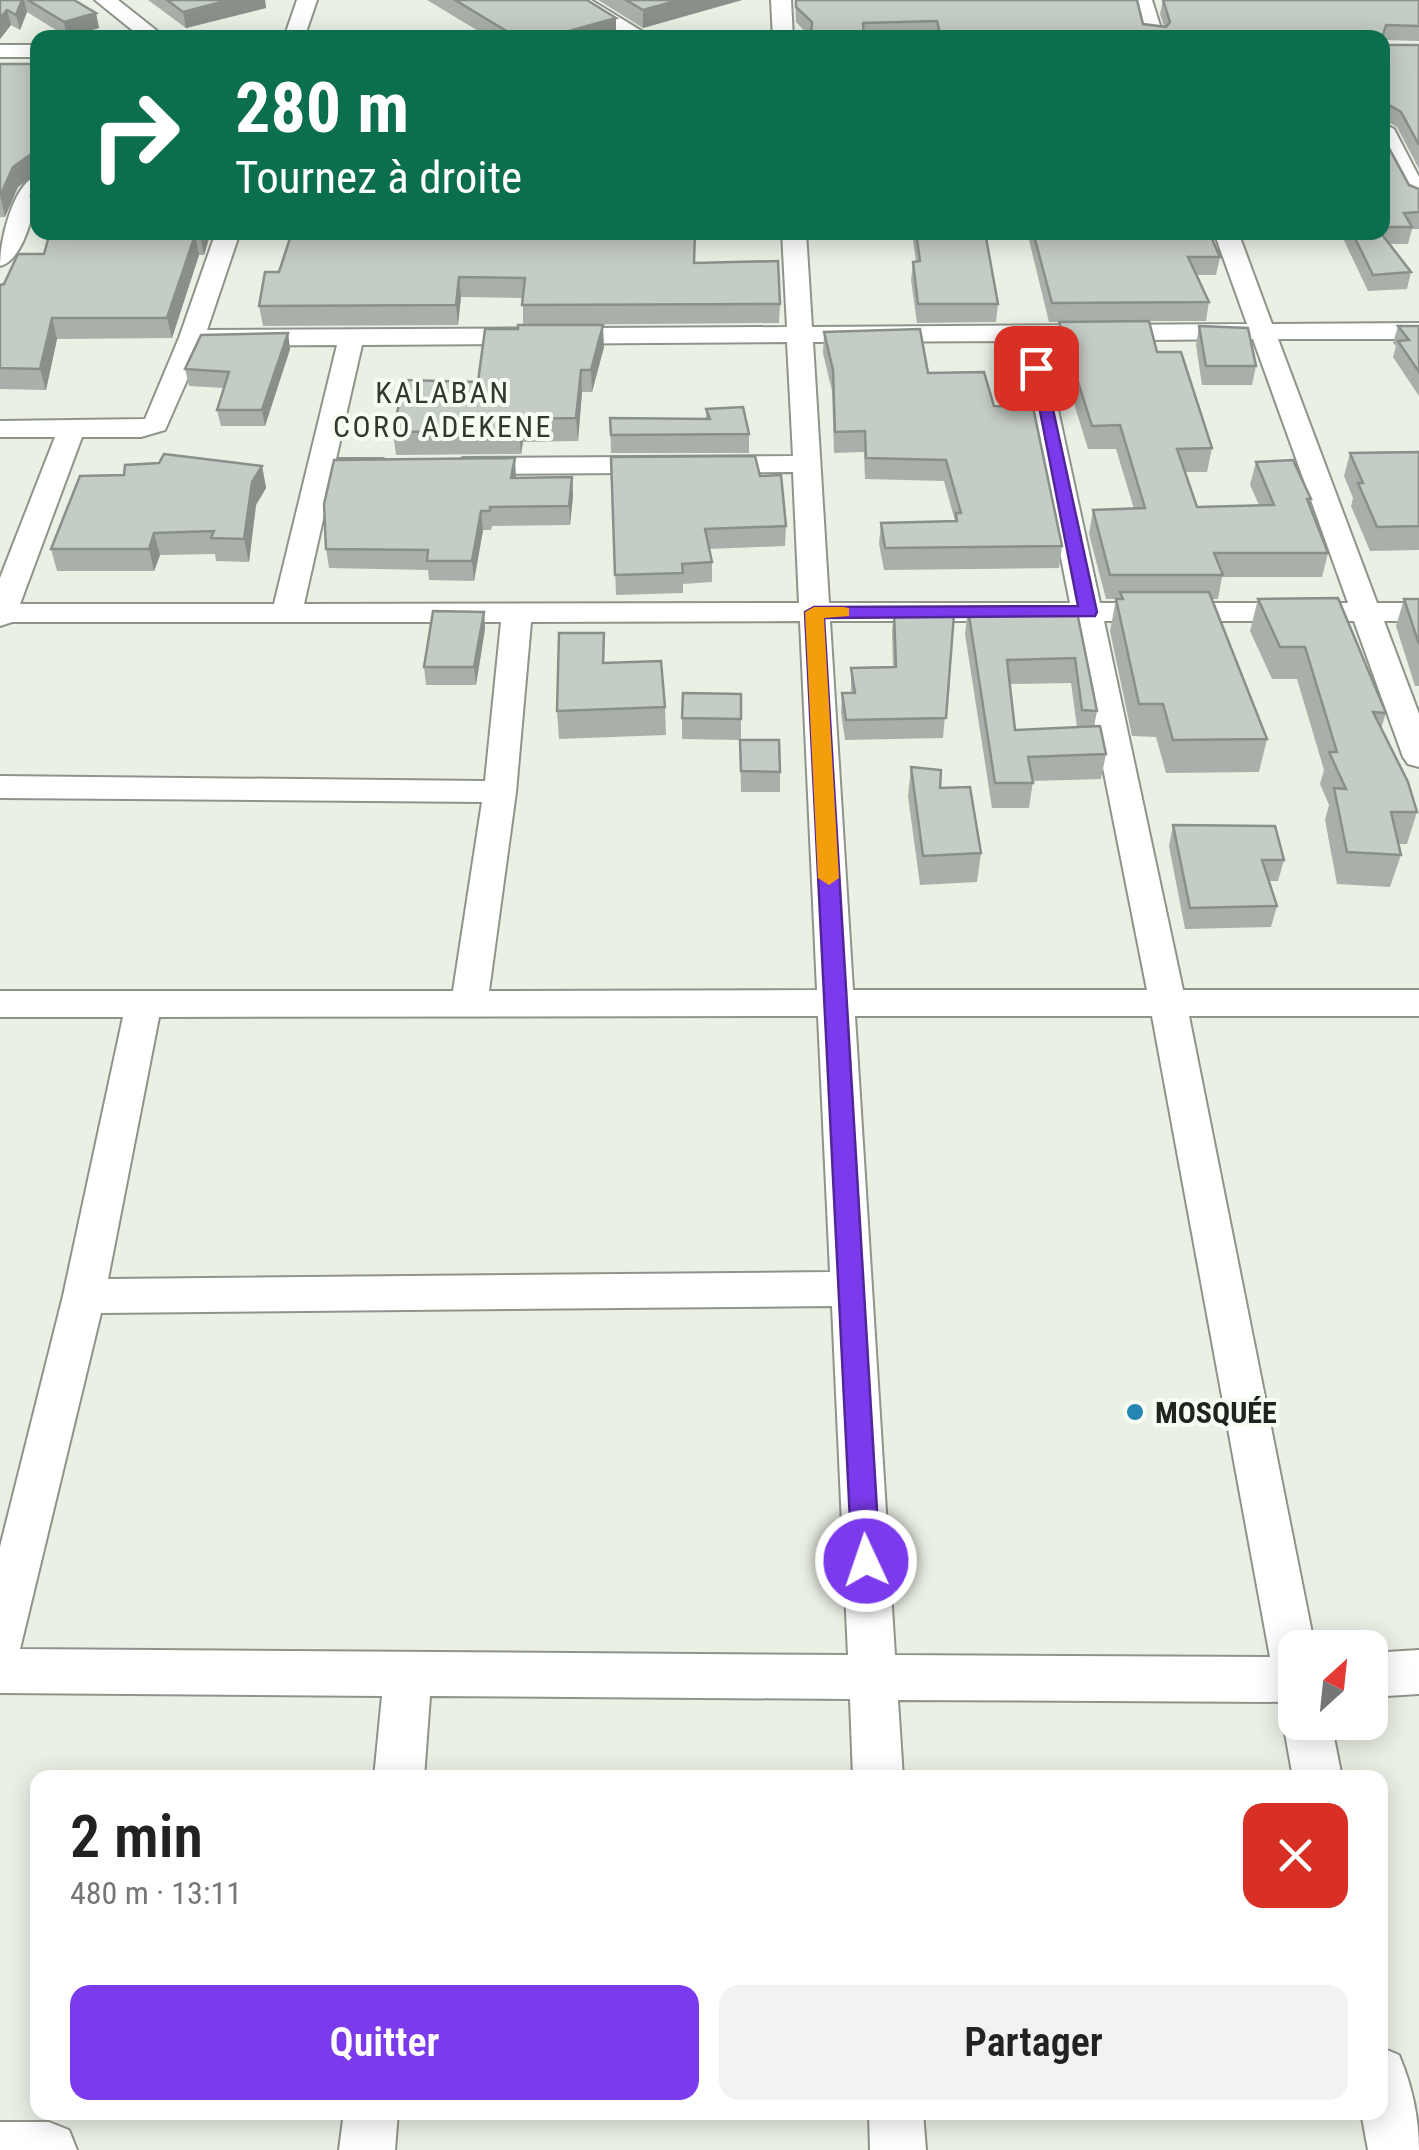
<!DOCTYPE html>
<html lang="fr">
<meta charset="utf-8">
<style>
body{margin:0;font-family:"Roboto Condensed",sans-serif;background:#f2f2f2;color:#222;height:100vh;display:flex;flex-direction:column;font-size:38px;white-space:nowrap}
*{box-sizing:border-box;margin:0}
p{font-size:32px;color:#767676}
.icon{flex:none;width:55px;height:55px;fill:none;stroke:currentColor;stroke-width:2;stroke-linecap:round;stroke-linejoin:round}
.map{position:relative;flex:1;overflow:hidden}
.sheet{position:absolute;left:30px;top:1770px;width:1358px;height:350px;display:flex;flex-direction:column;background:#fff;border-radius:20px;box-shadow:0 5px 25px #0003}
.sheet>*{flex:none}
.hud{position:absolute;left:30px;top:30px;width:1360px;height:210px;border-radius:20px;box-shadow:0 5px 25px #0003;background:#0b6e4f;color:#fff;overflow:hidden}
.needle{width:65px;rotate:27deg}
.buttons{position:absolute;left:1278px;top:1630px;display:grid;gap:20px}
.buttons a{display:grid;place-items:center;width:110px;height:110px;border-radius:20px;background:#fff;box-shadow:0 5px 25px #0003;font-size:50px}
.pin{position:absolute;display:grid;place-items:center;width:85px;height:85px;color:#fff;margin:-42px;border-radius:20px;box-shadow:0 5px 15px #0006}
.me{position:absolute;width:110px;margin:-55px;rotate:357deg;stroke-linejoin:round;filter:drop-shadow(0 0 8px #0008)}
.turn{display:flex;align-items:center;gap:35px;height:210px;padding:0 40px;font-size:45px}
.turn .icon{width:130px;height:130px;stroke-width:2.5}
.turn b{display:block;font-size:70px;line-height:85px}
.round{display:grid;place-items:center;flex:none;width:105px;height:105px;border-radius:20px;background:#f2f2f2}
.head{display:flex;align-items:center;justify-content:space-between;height:170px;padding:0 40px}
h1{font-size:60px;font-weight:600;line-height:75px}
.primary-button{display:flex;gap:20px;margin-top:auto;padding:20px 40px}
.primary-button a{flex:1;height:115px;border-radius:20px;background:#7c3aed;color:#fff;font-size:40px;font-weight:600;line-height:115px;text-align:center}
.primary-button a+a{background:#f2f2f2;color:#222}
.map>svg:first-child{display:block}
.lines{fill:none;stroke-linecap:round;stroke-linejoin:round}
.street-casing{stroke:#8f948a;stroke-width:4}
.street{fill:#fff;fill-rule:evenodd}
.wall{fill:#a9b0a9;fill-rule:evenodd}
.shaded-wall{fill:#89908a}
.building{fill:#c4cdc5;stroke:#89908a;stroke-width:2.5}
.route{fill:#7c3aed;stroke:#51269a;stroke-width:2.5}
.slow{fill:#f59e0b}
.poi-dot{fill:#2586b1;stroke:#f8fdf3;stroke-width:4}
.labels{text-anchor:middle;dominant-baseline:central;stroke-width:8;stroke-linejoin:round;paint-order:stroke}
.far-quarter-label{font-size:30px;letter-spacing:2.5px;fill:#33372f;stroke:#f8fdf3}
.poi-label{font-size:30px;font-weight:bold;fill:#21231f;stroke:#f8fdf3;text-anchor:start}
</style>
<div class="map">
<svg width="1419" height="2150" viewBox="0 0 1419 2150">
<rect width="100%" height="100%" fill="#ebf0e5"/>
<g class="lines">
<g class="street-casing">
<path id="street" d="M95,0h23l48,38h-24z
M297,0h20l-13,38h-20z
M567,0h24l62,38h-25z
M771,0h20l2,38h-20z
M1132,0h20l12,38h-20z
M0,45h38v12h-38z
M1382,123l12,6 25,48v29l-11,-7 -26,-49z
M38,175c0,23 -12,85 -38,91 0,-24 12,-82 38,-91z
M216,232h24l-33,98 580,-3 -5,-95h24l6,95 435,-3 -33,-92h24l34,92 147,-1v16h-141l99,264h42v18h-35l35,93v53l-11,-3 -5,-7 -49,-136h-250l79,369h236v26h-230l126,632h-20v54l-397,-2 5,78h-50l-3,-79 -420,-3 -6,82h-50l8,-82 -382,-3v-146l63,-251 60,-279h-123v-26h453l29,-189 -482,-4v-22l485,5 16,-159h-489l-12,4v-48l55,-141h-55v-16l145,-2 34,-81zM1253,339l95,264h-248l-57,-262zM1018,341l52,262h-241l-16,-261zM787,342l6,114 -330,2 -14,8 14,8 330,-2 6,131 -495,1 29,-129h50l14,-8 -14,-8h-47l26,-114zM337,345l-63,259h-254l62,-167h59l24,-7 37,-84zM800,621l17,369 -328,1 27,-199 15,-170zM830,621h244l73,369h-294zM818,1016l12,256 -722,7 51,-262zM855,1016h297l118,641 -375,-2zM832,1306l16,349 -828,-6 81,-336z
M1419,1650v44l-49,3v-44z
M1295,1704v18h36l11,56h-49l-10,-56 7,-16z
M1380,2047l19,8c13,30 20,63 20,95h-51l-7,-38h19z
M344,2112h54l-3,38h-56z
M869,2112h54l3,38h-56z
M0,2122h49l20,8 8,20h-77z"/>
</g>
<use href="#street" class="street"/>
</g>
<path class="wall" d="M0,0h74l22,13 3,15 -32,9 -40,-25 -7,18 -9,-5 -11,14z
M148,0h117l1,8 -80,20z
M427,0h160l29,35 -8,3h-118z
M598,0h144l-99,28z
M795,0l369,26 -4,-12 3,-14h256v41l-37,-1v-2h-446v-2l-125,2 -15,-16z
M1386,45h33v124l-22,-42 -13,-7z
M0,64h38v151h-2l-5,-20 4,-21 -17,13 -13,30h-5z
M1382,135l27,50 10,4v40h-7l-4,15h-19l22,28 -4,17 -39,2 -28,-59h42z
M211,232l-7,23h-5l-27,83 -115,1 -11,51 -46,-1v-104l4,-1 40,-30z
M914,232h71l13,72 -2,18 -79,1 -6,-43 2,-18 3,-1 -3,-20z
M1027,232l193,25 -4,18h-20l13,27 -3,19h-57l8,31 55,96 -5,24h-22l12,35 62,-2 -9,-20 6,-23 55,37 -2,6 19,48 -6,24h-100l-4,22h-7l56,140 -8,33 -93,1 -10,-36 -24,-1 -22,-105 6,-32h-10l-17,-65 4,-24 41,-1 -18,-60h-28l-32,-104 3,-23 81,-1 -91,1z
M695,263l85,41 -1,19 -256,2v-27l-62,-1 -3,28 -195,1 -4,-20 20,-34z
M1199,326l57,40 -4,19h-50l-6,-40z
M1398,326h21v70l-26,-39 3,-11 -3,-3z
M824,332l104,41 66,33 68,140 -3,22 -175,2 -5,-26 2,-21 74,-2 -11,-40 -79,-2 -1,-27 -30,1 -2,-62 -9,-38z
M288,333l2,16 -25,77h-44l-4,-16 7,-22 -35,-2 -4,-17z
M604,347l-12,45h-10l-4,49 -55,1 -2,12 -125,1 -3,-23 85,-50z
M706,409l43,25v19h-138l-1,-35 96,1z
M1419,452v98l-49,1 -19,-45 2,-8 -9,-22 6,-23z
M611,457l149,19 26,50 -1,20 -76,3 3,13v20l-29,2v9l-67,2z
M262,466l4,22 -10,17 -7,57 -33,-1 -1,-7 -55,1 -6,16h-97l-6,-22 73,-74z
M572,477l1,19 -3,29 -78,1 -1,4h-8l-9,51 -45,-1 -1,-10 -99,-2 -3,-19 190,-71z
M1258,599l128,114 -5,16 36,83 -10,32h-8l2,11 -11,32 -53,-3 -12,-64 4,-15 -9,-21 4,-14 -27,-91h-25l-22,-48z
M1404,599h15v87h-4l-19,-60z
M1076,607l21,104 -3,16 12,27 -5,25 -68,2 -4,27h-37l-27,-174 3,-25zM1071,683l6,44 -62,3 -5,-46z
M484,612l1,17 -9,56h-50l-2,-18z
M894,613l60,1 -11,124 -98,2 -4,-27 1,-20h9v-25l42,-1 -1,-35z
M605,663l60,44 1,28 -107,4 -2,-28z
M741,694v46l39,32v20h-39l-1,-52 -58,-1v-21z
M911,767l29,21 41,65 -4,29 -57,3 -12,-89z
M1173,825l111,35 -6,21h-10l9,25 -6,21 -86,2 -16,-83z"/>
<path class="shaded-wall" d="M22,0h2l3,12 -7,18 -4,-15z
M229,0h36l1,8 -80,20 -3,-16z
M679,0h63l-99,28v-18z
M7,10l4,15 -11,14v-21z
M96,13l3,15 -32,9 -3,-15z
M616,18v17l-8,3h-64z
M1387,104l-3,16h-2v-13z
M34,152l4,20 -20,15 -13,30 -5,-21 13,-29z
M201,232h10l-7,23 -4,-20z
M195,235l4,20 -27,83 -5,-20z
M459,277l2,20 -3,28 -2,-20z
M52,318l5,21 -11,51 -6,-21z
M603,325l1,22 -12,45 -1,-22z
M288,333l2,16 -25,77 -3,-16z
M581,370l1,22 -4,49 -2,-23z
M521,419l2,23 -2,12 -2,-23z
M515,458l1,20h-5z
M262,466l4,22 -10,17 -7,57 -5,-23 8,-57z
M572,477l1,19 -3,29 -1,-19z
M481,511l2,19 -9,51 -2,-20z
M154,533l6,22 -6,16 -5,-22z
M484,612l1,17 -9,56 -2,-18z"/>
<path class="building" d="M0,0h22l-6,15 -9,-5 -7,8z
M28,0h46l22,13 -32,9z
M167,0h62l-46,12z
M455,0h132l29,18 -72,20h-26z
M626,0h53l-36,10z
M796,0h341l6,24 23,3 4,-5 -7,-22h256v26l-33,-1 -4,13h-441l-4,-17 -74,2 1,15h-53l1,-16 -16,-15z
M1382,41l4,4h33v100l-18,-33 -14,-8 -5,3z
M0,64h38v131h-7l5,-29 -2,-14 -21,15 -13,29z
M1382,135l27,50 10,4v23l-15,1 8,14h-30z
M50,232h151l-1,3h-5l-28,83h-115l-12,51 -40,-1v-83l4,-1 14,-30h26z
M292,232h403l-1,31 84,-2 2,43 -258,1 3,-27 -66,-1 -3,28 -197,1 6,-34h14z
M916,232h69l13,72h-80l-5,-42 7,-1z
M1033,232h176l11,25h-32l21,45 -157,1z
M1352,232h28l31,40 -38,3z
M1149,321l8,31h24l31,96 -35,1 20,58 77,-2 -18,-43 37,-2 18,39h-4l21,54h-114l9,22h-113l-17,-65 52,-2 -25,-83 -28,1 -33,-104z
M518,325h85l-12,45h-10l-5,48 -55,1 -2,12 -126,1 11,-52 74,2 7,-53h33z
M1199,326l49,2 8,38h-50z
M1398,326h21v46l-21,-31 11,-1z
M920,329l8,44 56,-1 10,34 39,1 29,139 -177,2 -4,-25 76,-2 -1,-8h5l-15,-53 -80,-2 -1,-27 -30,1 -2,-62 -9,-38z
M288,333l-26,77h-45l12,-38 -44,-3 16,-34z
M743,407l6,27 -138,1 -1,-17 100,1 -4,-10z
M1419,452v74l-42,1 -19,-44h5l-13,-30z
M164,454l98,12 -10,16 -8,57 -33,-1 3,-7 -60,2 -5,16h-98l29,-73 44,-1 1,-10 34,-2z
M755,456l5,20 21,-1 5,51 -81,3 7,33 -30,2 1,9 -68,2 -4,-118z
M515,458l-4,20 61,-1 -3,29 -79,1v4h-9l-9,50h-45l1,-11 -102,-1 -2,-45 10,-44z
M1120,592h89l58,147 -94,1 -10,-36h-24l-23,-105h7z
M1338,598l48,115 -13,-1 35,70 9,30h-26l10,43 -54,-3 -13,-64 12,1 -17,-37h8l-32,-105h-25l-22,-48z
M1404,599h15v45z
M1076,607l21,104 -15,-1 -7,-52 -68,2 8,70 85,-4 6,28 -78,3 5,26h-38l-27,-174z
M433,611l51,1 -10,55h-50z
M894,613l60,1 -8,104 -100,2 -4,-27h13l-4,-25 45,-1z
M559,633h45l-1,30 58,-2 4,46 -108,4z
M683,693l58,1v25l-59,-1z
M740,740h39l1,32 -39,-1z
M911,767l30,3 -1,18 30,-1 11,66 -58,3z
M1173,825l102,1 9,34h-22l15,46 -87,2z"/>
<path class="route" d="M1031,365l13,3 53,244 -2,4 -271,2 56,943 -4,9 -10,3 -10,-3 -4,-9 -47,-949 9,-5 264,-1z"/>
<path class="slow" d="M843,607l6,1v8l-25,2 15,260 -10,7 -11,-7 -13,-266 9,-5z"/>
<circle class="poi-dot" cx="1135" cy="1412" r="10"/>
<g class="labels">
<g class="far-quarter-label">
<text x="443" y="392">KALABAN<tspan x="443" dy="34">CORO ADEKENE</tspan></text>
</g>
<g class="poi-label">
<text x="1155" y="1412">MOSQUÉE</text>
</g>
</g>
</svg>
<div class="buttons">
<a><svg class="needle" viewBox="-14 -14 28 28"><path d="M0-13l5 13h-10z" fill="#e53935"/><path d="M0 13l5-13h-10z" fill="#767676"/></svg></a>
</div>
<div class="pin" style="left:1036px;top:368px;background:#d93025"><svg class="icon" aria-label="arrive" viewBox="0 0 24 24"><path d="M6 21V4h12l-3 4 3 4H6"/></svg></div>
<svg class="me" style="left:866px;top:1561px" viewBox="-20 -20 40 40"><circle r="17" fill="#7c3aed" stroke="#fff" stroke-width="3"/><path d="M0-11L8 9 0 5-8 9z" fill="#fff"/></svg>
<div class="hud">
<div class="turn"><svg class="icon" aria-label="right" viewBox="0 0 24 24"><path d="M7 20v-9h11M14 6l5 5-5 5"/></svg><div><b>280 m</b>Tournez à droite</div></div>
</div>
<section class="sheet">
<div class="head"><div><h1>2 min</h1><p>480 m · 13:11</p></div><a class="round" style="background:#d93025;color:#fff"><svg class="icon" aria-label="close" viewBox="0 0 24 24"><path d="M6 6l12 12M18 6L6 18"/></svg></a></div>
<div class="primary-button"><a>Quitter</a><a>Partager</a></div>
</section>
</div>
